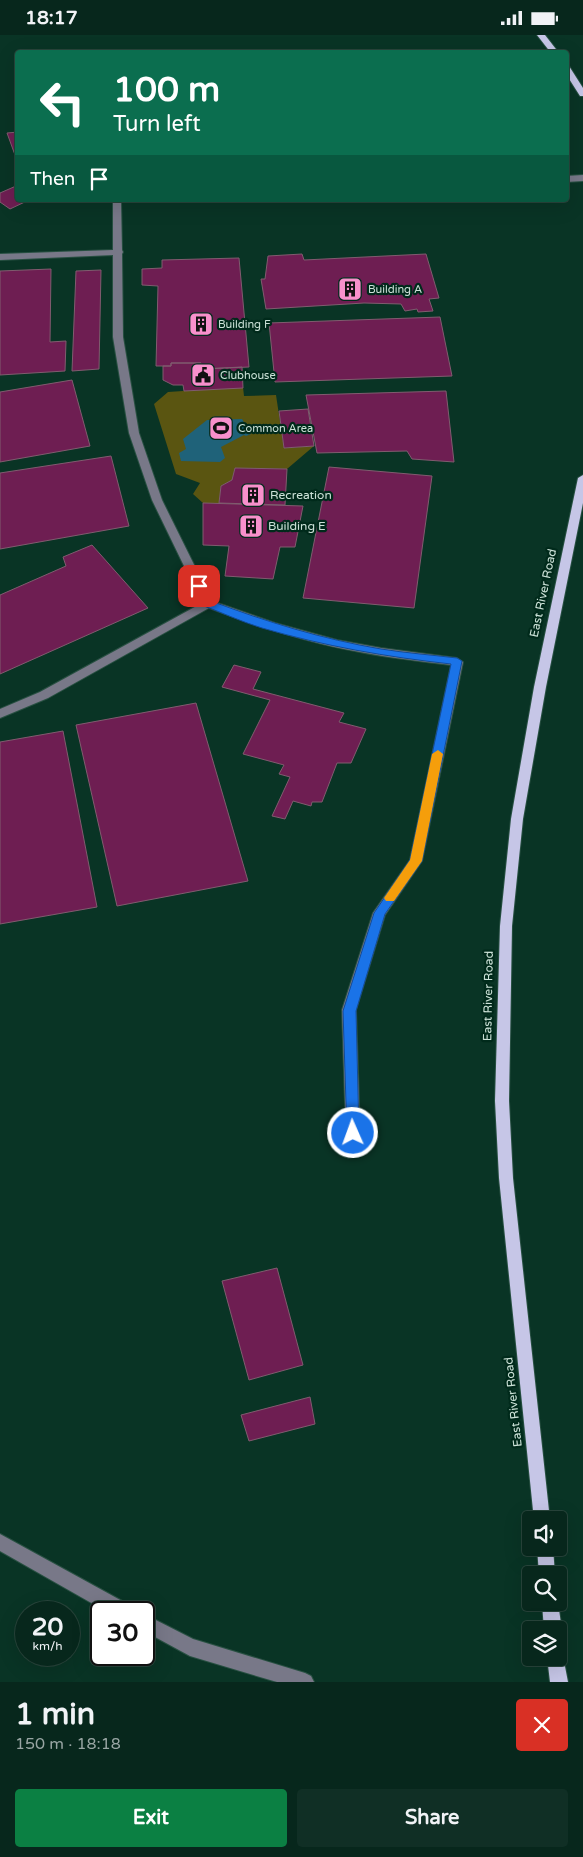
<!DOCTYPE html>
<meta charset="utf-8">
<style>
body{margin:0;font-family:"Varela Round",sans-serif;background:#102f25;color:#f1f3f6;height:100vh;display:flex;flex-direction:column;font-size:19px;white-space:nowrap}
*{box-sizing:border-box;margin:0}
p{font-size:16px;color:#98a5a3}
.icon{flex:none;width:28px;height:28px;fill:none;stroke:currentColor;stroke-width:2;stroke-linecap:round;stroke-linejoin:round}
.map{position:relative;height:1647px;overflow:hidden}
.sheet{display:flex;flex-direction:column;background:#07271c;flex:1}
.sheet>*{flex:none}
.hud{position:absolute;left:15px;top:15px;width:554px;height:152px;border-radius:5px;box-shadow:0 5px 20px #0002,0 0 0 1px #28443b;background:#0b6e4f;color:#fff;overflow:hidden}
.fabs{position:absolute;left:522px;top:1476px;display:grid;gap:10px}
.fabs a{display:grid;place-items:center;width:45px;height:45px;border-radius:5px;background:#07271c;box-shadow:0 5px 20px #0002,0 0 0 1px #28443b;font-size:25px}
.speed{position:absolute;left:15px;top:1566px;display:flex;gap:10px;font-size:25px;font-weight:700;text-align:center}
.speed>*{display:grid;place-content:center;width:65px;height:65px;border-radius:50%;background:#07271c;box-shadow:0 5px 20px #0002,0 0 0 1px #28443b;line-height:1}
.speed small{font-size:12px;font-weight:400}
.speed .limit{border:2px solid #111;border-radius:8px;background:#fff;color:#111}
.pin{position:absolute;display:grid;place-items:center;width:42px;height:42px;color:#fff;margin:-21px;border-radius:10px;box-shadow:0 2px 8px #0006}
.me{position:absolute;width:55px;margin:-28px;rotate:358deg;stroke-linejoin:round;filter:drop-shadow(0 0 4px #0008)}
.turn{display:flex;align-items:center;gap:18px;height:105px;padding:0 15px;font-size:22px}
.turn .icon{width:65px;height:65px;stroke-width:2.5}
.turn b{display:block;font-size:35px;line-height:42px}
.then{display:flex;align-items:center;height:48px;padding:0 15px;background:#0003;gap:10px;font-size:19px}
.round{display:grid;place-items:center;flex:none;width:52px;height:52px;border-radius:5px;background:#102f25}
.head{display:flex;align-items:center;justify-content:space-between;height:85px;padding:0 15px}
h1{font-size:30px;font-weight:700;line-height:38px}
.primary-button{display:flex;gap:10px;margin-top:auto;padding:10px 15px}
.primary-button a{flex:1;height:58px;border-radius:5px;background:#0b8043;color:#fff;font-size:20px;font-weight:700;line-height:58px;text-align:center}
.primary-button a+a{background:#102f25;color:#f1f3f6}
.status{display:flex;justify-content:space-between;align-items:center;height:35px;padding:0 25px;background:#07271c;direction:ltr}
.status svg{height:14px;fill:currentColor}
.map>svg:first-child{display:block}
.green{fill:#5a5511}
.water{fill:#1f6279}
.building{fill:#6e1e52;stroke:#805c6f}
.lines{fill:none;stroke-linecap:round;stroke-linejoin:round}
.minor-casing{stroke:#285042;stroke-width:2}
.major-casing{stroke:#285042;stroke-width:2}
.minor{fill:#787888;fill-rule:evenodd}
.major{fill:#c6c6e7;fill-rule:evenodd}
.route{fill:#1a73e8;stroke:#114b97}
.slow{fill:#f59e0b}
.labels{text-anchor:middle;dominant-baseline:central;stroke-width:4.5;stroke-linejoin:round;paint-order:stroke}
.far-poi-label{font-size:11px;fill:#cce2d8;stroke:#002a1b;text-anchor:start}
.poi-label{font-size:12px;fill:#cce2d8;stroke:#002a1b;text-anchor:start}
.street-label{font-size:12px;fill:#cce2d8;stroke:#002a1b}
</style>
<div class="status"><b>18:17</b><svg viewBox="0 0 49 12"><path d="M0 12V9h3v3zM5 12V6h3v6zM10 12V3h3v9zM15 12V0h3v12zM26 1h20v11H26zM47 4h2v5h-2z"/></svg></div>
<div class="map">
<svg width="583" height="1647" viewBox="0 0 583 1647">
<rect width="100%" height="100%" fill="#093425"/>
<path class="green" d="M243,352l1,9 32,-1 8,53 30,-2 -27,23 -52,-1 -3,12 -11,6 -2,17h-16l-10,-9 7,-11 -24,-9 -22,-70 14,-12z"/>
<path class="water" d="M242,384l9,15 -5,2 -2,-1 -23,12 4,11 -5,4 -39,-1 -2,-8 7,-4 -3,-10 24,-19z"/>
<path class="building" d="M18,97v23h-3l-8,-22z
M16,151l2,14h11l-19,9 -10,-7v-9z
M302,219l2,6 122,-6 13,44 -10,1 4,12 -15,1 -1,-3 -12,2 -4,-7 -37,-1 -98,6 -5,-30h4l3,-23z
M239,223l10,109 -47,2 -1,-6h-30v3h-15l2,-80 -16,-1v-16l20,-1v-8z
M51,234l-1,73 16,-1 -1,30 -65,4v-104z
M101,235l-2,99 -27,2 4,-100z
M440,282l12,59 -177,6 -6,-59z
M171,328h30l1,6 40,-2 1,21 -59,3 -1,-6h-10l-10,-5v-14h8z
M72,345l18,66 -90,16v-70z
M446,356l8,71 -42,-3 -5,-8 -90,2 -11,-58z
M308,374l6,37 -30,2 -5,-37z
M111,421l18,70 -129,23v-76z
M329,432l103,9 -18,132 -111,-10z
M235,433l52,1 -2,36 -66,-2 2,-17 11,-6z
M203,468l100,3 -8,41h-15l-7,32 -48,-3 4,-30 -26,-1z
M92,510l56,63 -148,66v-79l66,-29 -3,-9z
M234,630l27,7 -8,17 91,24 -5,9 27,7 -15,34h-14l-15,39h-10l-1,4 -18,-5 -8,18 -13,-3 18,-39 -11,-3 5,-9 -41,-11 27,-54 -48,-13z
M196,668l52,178 -131,25 -41,-181z
M63,696l34,176 -97,17v-182z
M277,1233l26,97 -54,15 -27,-99z
M310,1362l5,27 -66,17 -8,-26z"/>
<g class="lines">
<g class="minor-casing">
<path id="minor" d="M583,140v6l-17,1v-6z
M113,165h8l1,50 1,2 -1,2 1,83 16,96 23,67 50,101 63,22 62,17 44,8 76,10 6,4 -41,199 -37,54 -29,95 4,123 -2,4 -5,2 -5,-2 -2,-4 -4,-123 31,-97 37,-53 41,-195c-31,-4 -61,-7 -91,-13 -52,-9 -102,-26 -151,-44l-161,90 -48,20v-9l40,-17 162,-89 -50,-103 -23,-67 -16,-96v-82l-113,5v-6l113,-4z
M0,1499l133,73 2,6h-26l-109,-62z
M144,1579l49,25 112,34 6,3 3,6h-37l-87,-26 -46,-25z"/>
</g>
<g class="major-casing">
<path id="major" d="M537,0h8l14,18h-8z
M566,31h3l14,22v8h-3l-14,-22z
M583,440v28l-37,184 -23,132 -11,107 -3,175 4,77 37,342h-16l-35,-342 -4,-77 5,-175 11,-107 23,-132 44,-209z
M537,1512h16l2,28h-16z
M542,1568h16l4,27 -3,6v-6h-15z
M559,1615l3,1 6,31h-18l-3,-25h12z"/>
</g>
<use href="#minor" class="minor"/>
<use href="#major" class="major"/>
</g>
<path class="route" d="M199,548l4,1 8,17c56,21 111,38 170,48 25,4 51,6 76,9l5,3 -40,200 -37,53 -29,97 3,122 -1,4 -5,1 -5,-1 -1,-4 -4,-122 31,-98 36,-53 41,-196c-64,-7 -127,-18 -189,-36 -20,-6 -39,-15 -58,-22l-10,-20z"/>
<path class="slow" d="M438,715l5,4 -21,107 -28,40h-8l-2,-3 26,-38 22,-106z"/>
<defs>
<g id="building-square" transform="scale(1.25)"><rect x="-9" y="-9" width="18" height="18" rx="4" fill="#f890cc" stroke="#002a1b"/><path d="M-4-6H4V6H1V3H-1V6H-4ZM-2.5-4.3h1.7v1.8h-1.7ZM.8-4.3h1.7v1.8H.8ZM-2.5-1h1.7V.8h-1.7ZM.8-1h1.7V.8H.8Z" fill="#111"/></g>
<g id="civic-square" transform="scale(1.25)"><rect x="-9" y="-9" width="18" height="18" rx="4" fill="#f890cc" stroke="#002a1b"/><path d="M-.6-6.5H3V-4.5H.6V-3L4-1V1h2V6H-6V1h2V-1L-.6-3ZM-1.2 2.5V6h2.4V2.5Z" fill="#111"/></g>
<g id="stadium-square" transform="scale(1.25)"><rect x="-9" y="-9" width="18" height="18" rx="4" fill="#f890cc" stroke="#002a1b"/><path d="M0-5a6.5 5 0 1 0 0 10a6.5 5 0 1 0 0-10ZM-3.5-1.8h7v3.6h-7Z" fill="#111"/></g>
</defs>
<g fill-rule="evenodd">
<use href="#building-square" x="350" y="254"/>
<use href="#building-square" x="201" y="289"/>
<use href="#civic-square" x="203" y="340"/>
<use href="#stadium-square" x="221" y="393"/>
<use href="#building-square" x="253" y="460"/>
<use href="#building-square" x="251" y="491"/>
</g>
<g class="labels">
<g class="far-poi-label">
<text x="368" y="254">Building A</text>
<text x="218" y="289">Building F</text>
<text x="220" y="340">Clubhouse</text>
<text x="238" y="393">Common Area</text>
</g>
<g class="poi-label">
<text x="270" y="460">Recreation</text>
<text x="268" y="491">Building E</text>
</g>
<g class="street-label">
<text transform="translate(543 558) rotate(-78)">East River Road</text>
<text transform="translate(488 961) rotate(-89)">East River Road</text>
<text transform="translate(513 1367) rotate(-96)">East River Road</text>
</g>
</g>
</svg>
<div class="fabs">
<a><svg class="icon" aria-label="sound" viewBox="0 0 24 24"><path d="M4 9h4l5-4v14l-5-4H4zM17 9q2 3 0 6"/></svg></a>
<a><svg class="icon" aria-label="search" viewBox="0 0 24 24"><circle cx="10" cy="10" r="6"/><path d="M15 15l6 6"/></svg></a>
<a><svg class="icon" aria-label="layers" viewBox="0 0 24 24"><path d="M12 4l9 5-9 5-9-5zM3 14l9 5 9-5"/></svg></a>
</div>
<div class="speed"><div>20<small>km/h</small></div><div class="limit">30</div></div>
<div class="pin" style="left:199px;top:551px;background:#d93025"><svg class="icon" aria-label="arrive" viewBox="0 0 24 24"><path d="M6 21V4h12l-3 4 3 4H6"/></svg></div>
<svg class="me" style="left:353px;top:1098px" viewBox="-20 -20 40 40"><circle r="17" fill="#1a73e8" stroke="#fff" stroke-width="3"/><path d="M0-11L8 9 0 5-8 9z" fill="#fff"/></svg>
<div class="hud">
<div class="turn"><svg class="icon" aria-label="left" viewBox="0 0 24 24"><path d="M17 20v-9H6M10 6l-5 5 5 5"/></svg><div><b>100 m</b>Turn left</div></div>
<div class="then">Then<svg class="icon" aria-label="arrive" viewBox="0 0 24 24"><path d="M6 21V4h12l-3 4 3 4H6"/></svg></div>
</div>
</div>
<section class="sheet">
<div class="head"><div><h1>1 min</h1><p>150 m · 18:18</p></div><a class="round" style="background:#d93025;color:#fff"><svg class="icon" aria-label="close" viewBox="0 0 24 24"><path d="M6 6l12 12M18 6L6 18"/></svg></a></div>
<div class="primary-button"><a>Exit</a><a>Share</a></div>
</section>
